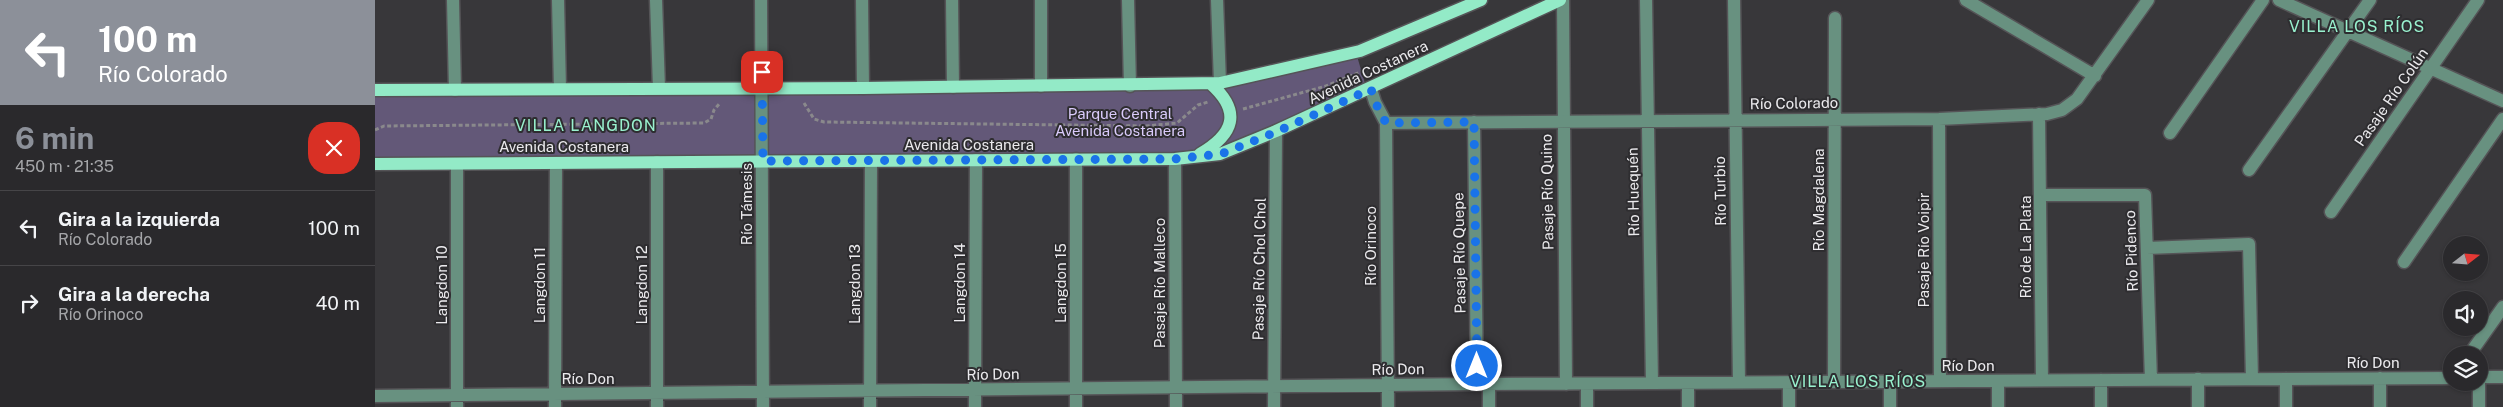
<!DOCTYPE html>
<html lang="es">
<meta charset="utf-8">
<style>
body{margin:0;font-family:"Public Sans",sans-serif;background:#323134;color:#f1f3f6;height:100vh;display:flex;flex-direction:column;font-size:19px;white-space:nowrap}
*{box-sizing:border-box;margin:0}
p{font-size:16px;color:#a5a6a9}
.icon{flex:none;width:28px;height:28px;fill:none;stroke:currentColor;stroke-width:2;stroke-linecap:round;stroke-linejoin:round}
.map{position:relative;flex:1;overflow:hidden}
.sheet{display:flex;flex-direction:column;background:#2a292c;width:375px}
.sheet>*{flex:none}
.hud{background:#8c9099;color:#fff;overflow:hidden}
.needle{width:32px;rotate:73deg}
.controls{position:absolute;left:2068px;top:236px;display:grid;gap:10px}
.controls a{display:grid;place-items:center;width:45px;height:45px;border-radius:50%;background:#2a292c;box-shadow:0 1px 4px #0004,0 0 0 1px #464548;font-size:25px}
.pin{position:absolute;display:grid;place-items:center;width:42px;height:42px;color:#fff;margin:-21px;border-radius:10px;box-shadow:0 2px 8px #0006}
.me{position:absolute;width:55px;margin:-28px;rotate:0deg;stroke-linejoin:round;filter:drop-shadow(0 0 4px #0008)}
.turn{display:flex;align-items:center;gap:18px;height:105px;padding:0 15px;font-size:22px}
.turn .icon{width:65px;height:65px;stroke-width:2.5}
.turn b{display:block;font-size:35px;line-height:42px}
.round{display:grid;place-items:center;flex:none;width:52px;height:52px;border-radius:20px;background:#323134}
.overview{display:flex;align-items:center;justify-content:space-between;height:85px;padding:0 15px}
h1{font-size:30px;font-weight:700;line-height:38px;color:#8c9099}
ul{padding:0;list-style:none}
li{display:flex;align-items:center;gap:15px;height:75px;padding:0 15px;border-top:1px solid #464548}
li div{flex:1}
li b{display:block;font-size:19px}
li em{font-style:normal}
main{display:flex;flex:1;min-height:0}
.map>svg:first-child{display:block}
.green{fill:#635878}
.lines{fill:none;stroke-linecap:round;stroke-linejoin:round}
.minor-casing{stroke:#555457;stroke-width:15}
.major-casing{stroke:#555457;stroke-width:15}
.path{stroke:#8a898c;stroke-width:3;stroke-dasharray:4 2.5;stroke-linecap:butt}
.minor{stroke:#689180;stroke-width:12}
.major{stroke:#93eac7;stroke-width:12}
.route{stroke:#1a73e8;stroke-width:9;stroke-dasharray:0 16.2}
.labels{text-anchor:middle;dominant-baseline:central;stroke-width:4;stroke-linejoin:round;paint-order:stroke}
.street-label{font-size:15px;fill:#ebeaed;stroke:#2e2d30}
.park-label{font-size:15px;fill:#dacbfb;stroke:#2e2d30}
.neighbourhood-label{font-size:16px;letter-spacing:1px;fill:#99f2cf;stroke:#2e2d30}
</style>
<main>
<section class="sheet">
<div class="hud">
<div class="turn"><svg class="icon" aria-label="left" viewBox="0 0 24 24"><path d="M17 20v-9H6M10 6l-5 5 5 5"/></svg><div><b>100 m</b>Río Colorado</div></div>
</div>
<div class="overview"><div><h1>6 min</h1><p>450 m · 21:35</p></div><a class="round" style="background:#d93025;color:#fff"><svg class="icon" aria-label="close" viewBox="0 0 24 24"><path d="M6 6l12 12M18 6L6 18"/></svg></a></div>
<ul>
<li><svg class="icon" aria-label="left" viewBox="0 0 24 24"><path d="M17 20v-9H6M10 6l-5 5 5 5"/></svg><div><b>Gira a la izquierda</b><p>Río Colorado</p></div><em>100 m</em></li>
<li><svg class="icon" aria-label="right" viewBox="0 0 24 24"><path d="M7 20v-9h11M14 6l5 5-5 5"/></svg><div><b>Gira a la derecha</b><p>Río Orinoco</p></div><em>40 m</em></li>
</ul>
</section>
<div class="map">
<svg width="2128" height="407" viewBox="0 0 2128 407">
<rect width="100%" height="100%" fill="#38373a"/>
<path class="green" d="M982,56l9,31 -147,63 -44,5 -800,5v-65l846,-8z"/>
<g class="lines">
<g class="minor-casing">
<path id="minor" d="M78,0l2,90
M183,0l2,89
M281,0l3,88
M386,0l2,407
M487,0l1,88
M577,0l1,87
M666,0v86
M753,0l2,86
M842,0l3,83
M1188,0l3,384
M1271,0l6,383
M1359,0l5,382
M1591,0l129,76
M1904,0l224,101
M996,89l4,13 11,21 2,284
M1664,114l3,266
M1564,119l1,262
M1099,122l3,262
M1011,123l553,-4 108,-5 15,-4 15,-11 71,-99
M1795,133l93,-133
M701,159v248
M800,159l1,248
M282,162v245
M1874,170l121,-170
M1666,195h104l6,185
M1956,212l147,-212
M1772,248l102,-4 3,135
M2029,262l99,-143
M2094,355l34,-48
M2104,377h24
M2005,378v29
M1823,379v28
M1911,379v28
M1726,380v27
M1623,381v26
M1414,382v25
M1459,382l1,-364
M1515,382v25
M1313,383v24
M1114,384v23
M1212,384v23
M0,396l1102,-12 974,-6
M82,407v-243
M180,407l1,-244
M495,407l1,-246
M600,407l1,-247
M899,407l2,-276
M2104,407v-30"/>
</g>
<g class="major-casing">
<path id="major" d="M0,90l488,-2 357,-5 140,-32 121,-51
M825,154c34,-20 42,-42 11,-70
M0,164l800,-5 45,-5 56,-23 284,-131"/>
</g>
<path class="path" d="M429,103l10,16 10,3 322,4 31,-3 21,-18 10,-3
M868,109l83,-23 88,-36
M0,130l9,-4 320,-3 7,-4 3,-9 6,-7"/>
<use href="#minor" class="minor"/>
<use href="#major" class="major"/>
</g>
<g class="lines">
<path class="route" d="M387,72l1,89 412,-2 46,-5 55,-22 95,-43 4,13 11,21 88,-1 3,244"/>
</g>
<g class="labels">
<g class="street-label">
<text transform="translate(993 72) rotate(-25)">Avenida Costanera</text>
<text transform="translate(2016 97) rotate(-55)">Pasaje Río Colún</text>
<text transform="translate(1419 103) rotate(-1)">Río Colorado</text>
<text x="594" y="144">Avenida Costanera</text>
<text x="189" y="146">Avenida Costanera</text>
<text transform="translate(1345 191) rotate(-91)">Río Turbio</text>
<text transform="translate(1172 192) rotate(-91)">Pasaje Río Quino</text>
<text transform="translate(1258 192) rotate(-91)">Río Huequén</text>
<text transform="translate(1443 200) rotate(-90)">Río Magdalena</text>
<text transform="translate(371 204) rotate(-90)">Río Támesis</text>
<text transform="translate(995 246) rotate(-90)">Río Orinoco</text>
<text transform="translate(1650 247) rotate(-90)">Río de La Plata</text>
<text transform="translate(1548 250) rotate(-90)">Pasaje Río Voipir</text>
<text transform="translate(1756 251) rotate(-92)">Río Pidenco</text>
<text transform="translate(1084 253) rotate(-91)">Pasaje Río Quepe</text>
<text transform="translate(884 269) rotate(-89)">Pasaje Río Chol Chol</text>
<text transform="translate(584 283) rotate(-90)">Langdon 14</text>
<text transform="translate(685 283) rotate(-90)">Langdon 15</text>
<text transform="translate(784 283) rotate(-90)">Pasaje Río Malleco</text>
<text transform="translate(479 284) rotate(-90)">Langdon 13</text>
<text transform="translate(66 285) rotate(-90)">Langdon 10</text>
<text transform="translate(164 285) rotate(-90)">Langdon 11</text>
<text transform="translate(266 285) rotate(-90)">Langdon 12</text>
<text x="1998" y="362">Río Don</text>
<text x="1593" y="365">Río Don</text>
<text transform="translate(1023 369) rotate(-1)">Río Don</text>
<text transform="translate(618 374) rotate(-1)">Río Don</text>
<text x="213" y="378">Río Don</text>
</g>
<g class="park-label">
<text x="745" y="113">Parque Central<tspan x="745" dy="17">Avenida Costanera</tspan></text>
</g>
<g class="neighbourhood-label">
<text x="1982" y="26">VILLA LOS RÍOS</text>
<text x="211" y="125">VILLA LANGDON</text>
<text x="1483" y="381">VILLA LOS RÍOS</text>
</g>
</g>
</svg>
<div class="controls">
<a><svg class="needle" viewBox="-14 -14 28 28"><path d="M0-13l5 13h-10z" fill="#e53935"/><path d="M0 13l5-13h-10z" fill="#a5a6a9"/></svg></a>
<a><svg class="icon" aria-label="sound" viewBox="0 0 24 24"><path d="M4 9h4l5-4v14l-5-4H4zM17 9q2 3 0 6"/></svg></a>
<a><svg class="icon" aria-label="layers" viewBox="0 0 24 24"><path d="M12 4l9 5-9 5-9-5zM3 14l9 5 9-5"/></svg></a>
</div>
<div class="pin" style="left:387px;top:72px;background:#d93025"><svg class="icon" aria-label="arrive" viewBox="0 0 24 24"><path d="M6 21V4h12l-3 4 3 4H6"/></svg></div>
<svg class="me" style="left:1102px;top:366px" viewBox="-20 -20 40 40"><circle r="17" fill="#1a73e8" stroke="#fff" stroke-width="3"/><path d="M0-11L8 9 0 5-8 9z" fill="#fff"/></svg>
</div>
</main>
